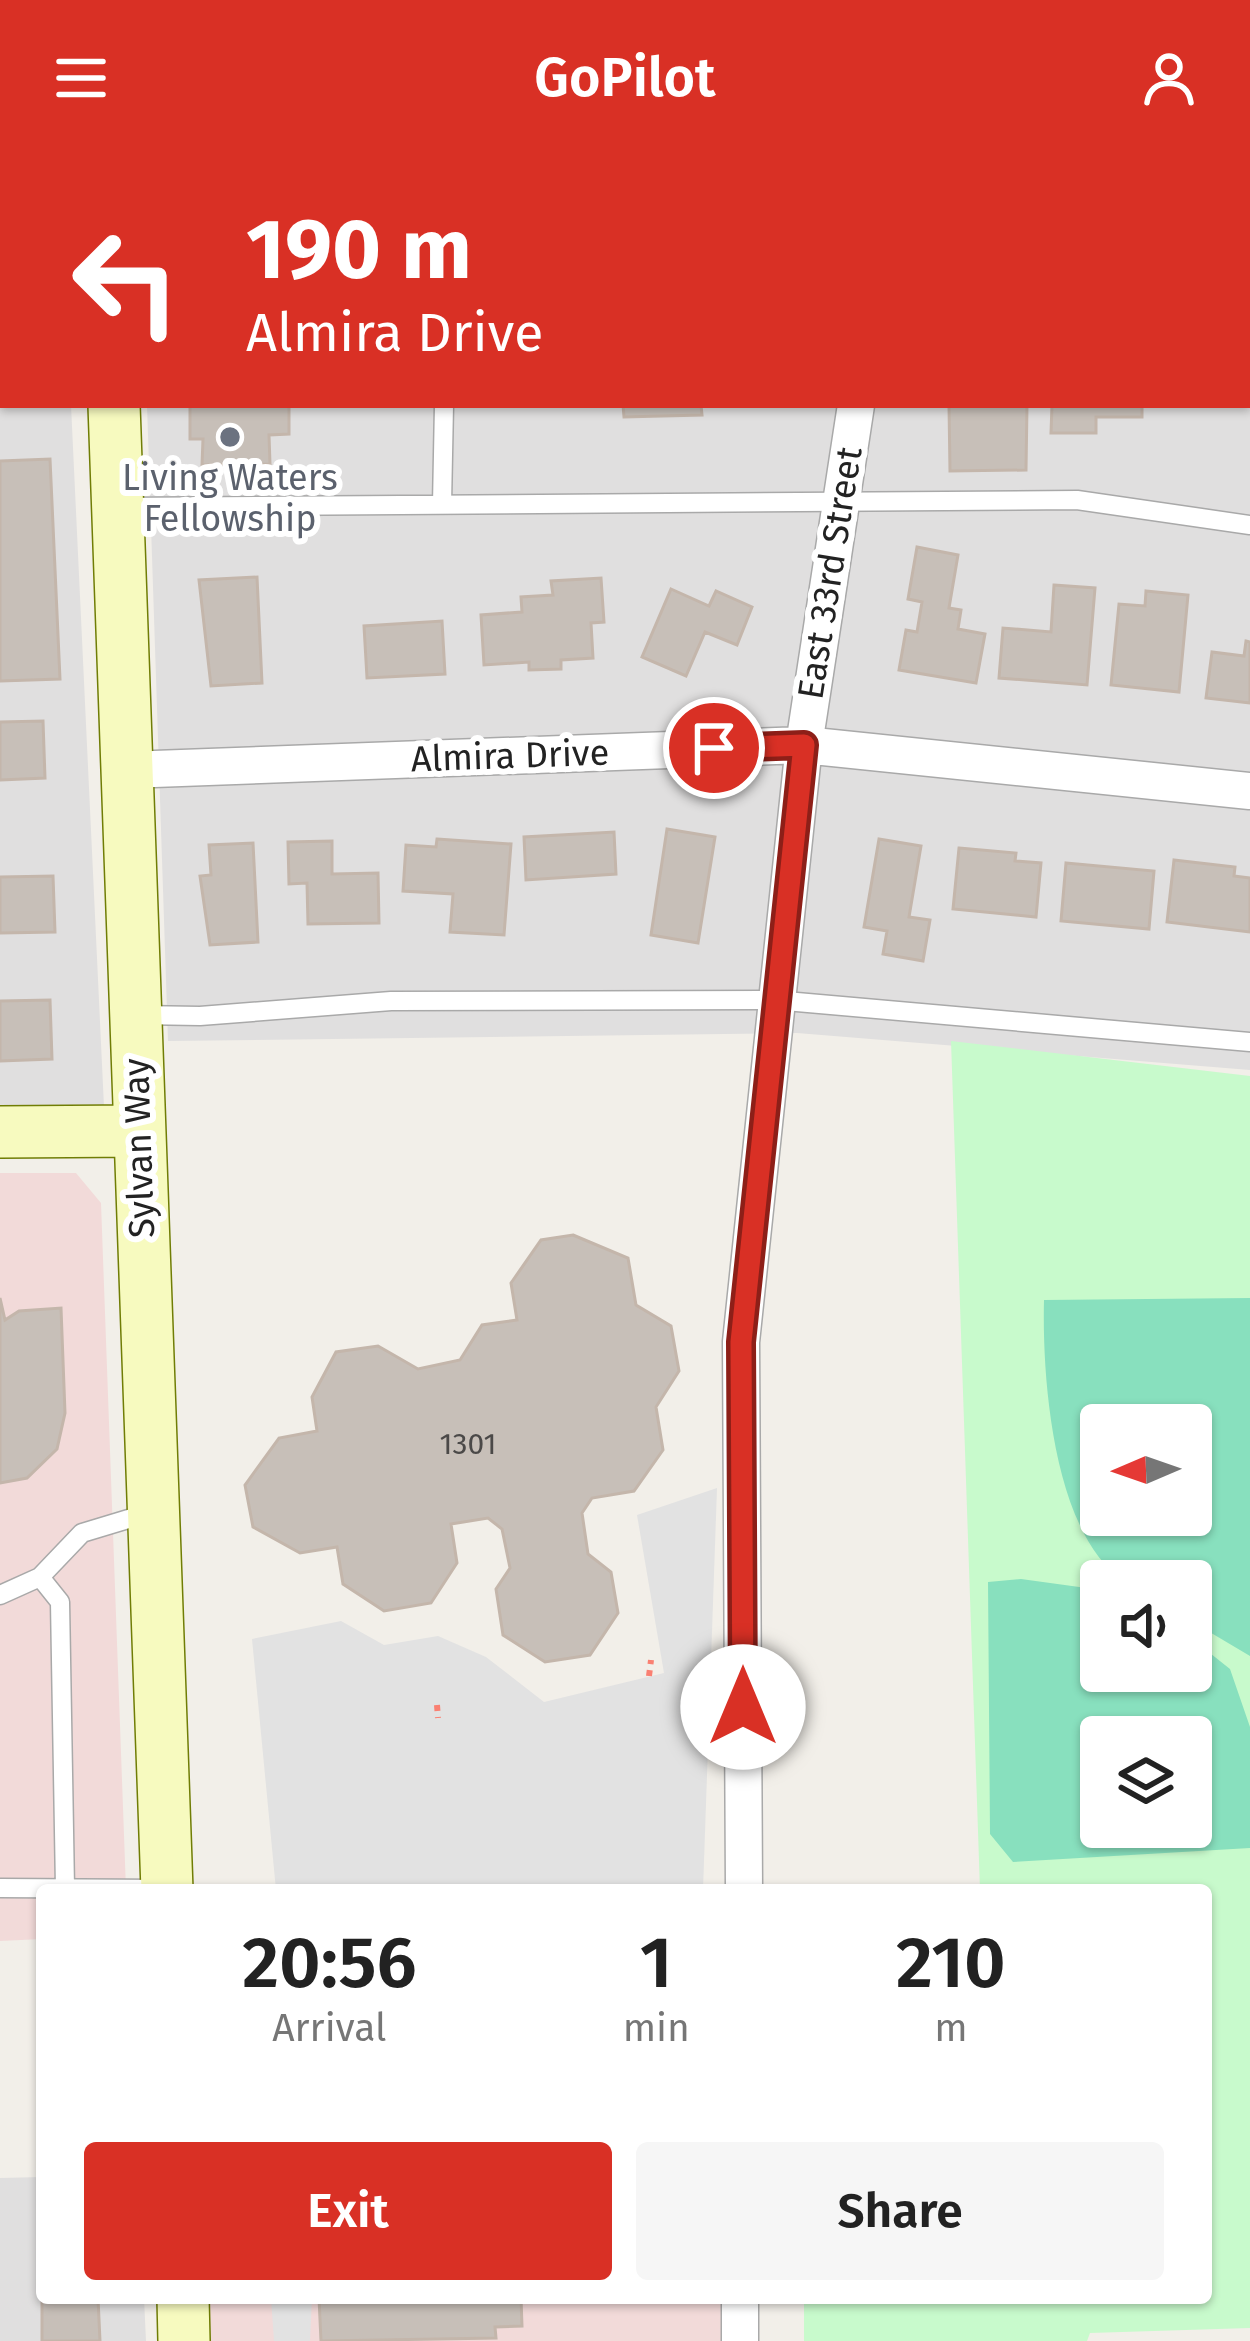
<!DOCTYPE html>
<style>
body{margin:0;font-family:"Fira Sans",sans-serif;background:#f6f6f6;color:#222;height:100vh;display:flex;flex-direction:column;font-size:45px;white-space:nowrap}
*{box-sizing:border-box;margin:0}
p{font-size:39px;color:#767676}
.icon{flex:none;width:66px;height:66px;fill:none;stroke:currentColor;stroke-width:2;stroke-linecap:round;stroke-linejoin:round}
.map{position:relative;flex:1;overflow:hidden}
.side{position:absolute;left:36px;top:1728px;width:1176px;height:420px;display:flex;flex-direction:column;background:#fff;border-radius:12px;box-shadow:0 3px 9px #0004}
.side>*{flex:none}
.hud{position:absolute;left:0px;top:0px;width:1251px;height:252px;box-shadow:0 3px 9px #0004;background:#d93025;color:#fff;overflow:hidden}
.needle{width:78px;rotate:268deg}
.fabs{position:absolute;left:1080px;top:1248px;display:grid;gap:24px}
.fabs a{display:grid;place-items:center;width:132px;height:132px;border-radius:12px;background:#fff;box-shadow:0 3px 9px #0004;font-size:60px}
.pin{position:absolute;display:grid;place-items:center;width:102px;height:102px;color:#fff;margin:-51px;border:6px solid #fff;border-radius:50%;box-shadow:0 3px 12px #0007}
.me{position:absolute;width:132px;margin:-66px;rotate:0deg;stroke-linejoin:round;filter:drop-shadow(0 0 9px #0008)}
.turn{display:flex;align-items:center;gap:42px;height:252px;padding:0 48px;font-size:54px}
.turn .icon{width:156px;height:156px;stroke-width:2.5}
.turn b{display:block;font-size:84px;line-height:102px}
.eta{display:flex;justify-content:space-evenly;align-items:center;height:204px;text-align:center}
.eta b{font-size:72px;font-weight:600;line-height:84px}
.cta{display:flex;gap:24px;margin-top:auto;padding:24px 48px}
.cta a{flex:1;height:138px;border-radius:12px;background:#d93025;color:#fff;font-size:48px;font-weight:600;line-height:138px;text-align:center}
.cta a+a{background:#f6f6f6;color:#222}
header{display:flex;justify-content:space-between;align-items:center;height:156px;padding:0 48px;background:#d93025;color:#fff;font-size:54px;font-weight:600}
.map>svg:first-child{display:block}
.residential{fill:#e0dfdf}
.commercial{fill:#f2dad9}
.park{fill:#c8facc;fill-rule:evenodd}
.pitch{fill:#88e0be;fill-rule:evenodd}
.parking{fill:#e2e2e2}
.building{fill:#c7bfb8;stroke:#c4b6ab;stroke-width:3}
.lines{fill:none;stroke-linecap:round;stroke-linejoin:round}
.lane-casing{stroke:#a9a9a9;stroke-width:21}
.street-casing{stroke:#a9a9a9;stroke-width:39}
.secondary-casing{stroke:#707d05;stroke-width:54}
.path{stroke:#fa8072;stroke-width:6;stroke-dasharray:6 6;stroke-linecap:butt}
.lane{stroke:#fff;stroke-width:18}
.street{stroke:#fff;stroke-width:36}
.secondary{stroke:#f7fabf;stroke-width:51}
.route-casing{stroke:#8d1f18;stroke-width:30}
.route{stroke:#d93025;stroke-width:21}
.worship-dot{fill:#6b7280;stroke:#fff;stroke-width:4.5}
.labels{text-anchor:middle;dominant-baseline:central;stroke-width:12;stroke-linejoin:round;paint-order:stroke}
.number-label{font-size:30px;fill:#4b4948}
.worship-label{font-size:36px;fill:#5b616d;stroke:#fff}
.street-label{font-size:36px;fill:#222;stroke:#fff}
</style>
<header><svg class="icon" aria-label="menu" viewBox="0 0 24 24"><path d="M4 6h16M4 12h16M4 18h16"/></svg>GoPilot<svg class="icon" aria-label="person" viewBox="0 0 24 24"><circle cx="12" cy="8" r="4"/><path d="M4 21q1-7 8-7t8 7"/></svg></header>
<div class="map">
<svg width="1250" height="2185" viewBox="0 0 1250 2185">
<rect width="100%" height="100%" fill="#f2efe9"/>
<path class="residential" d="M0,0h59l-56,3v246h68l33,702 -104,2z
M139,0h1111v914l-453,-37 -629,8 -21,-636h1101v-246z
M42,2021v121h102l2,43h-146v-163z"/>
<path class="commercial" d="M0,1017h76l25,30 25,687h-84v49l-42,2z
M183,2142h557v43h-556z"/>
<path class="park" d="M951,885l299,35v1252l-160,5 -3,8h-283v-43h402v-408h-226zM1101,1269h90v90h-90zM1101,1425h90v90h-90zM1101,1581h90v90h-90z"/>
<path class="pitch" d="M1250,1142v358l-59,-35v-40h-67c-71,-47 -82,-204 -80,-281zM1101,1269h90v90h-90z
M1021,1423l80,11v81h90v-33l39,31 20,58v121l-237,14 -23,-28 -2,-252zM1101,1581h90v90h-90z"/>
<path class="parking" d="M717,1332l-14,402h-427l-24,-251 89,-18 43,24 54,-9 48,21 58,45 120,-29 -27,-158z
M271,2142h41l-2,43h-36z"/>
<path class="building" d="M190,249h99v29l-20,1 1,29 -68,1 1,-26h-13z
M623,249h78l1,10 -78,2z
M949,249h78l-1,65 -76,1z
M1052,249h90v12h-46v16h-45z
M50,303l10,220 -60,2v-220z
M917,391l41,8 -9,53 12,2 -3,19 27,5 -9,49 -77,-13 7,-40 11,2 5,-30 -14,-3z
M257,421l5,106 -51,3 -12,-106z
M601,422l3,44 -13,1 2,35 -32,2v9l-32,1v-8l-45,3 -3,-50 41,-3 -1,-15 32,-2 -2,-14z
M1054,429l41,3 -8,97 -88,-7 4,-50 48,4z
M671,433l38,17 7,-15 36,16 -15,38 -32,-13 -19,44 -44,-19z
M1146,435l42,4 -9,97 -68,-7 8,-81 26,2z
M442,465l3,53 -78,4 -3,-52z
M1246,485l4,1v61l-44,-5 6,-46 32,4z
M43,565l2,57 -45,2v-58z
M667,673l48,8 -17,106 -47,-8z
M614,676l2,42 -90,6 -2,-43z
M437,683l74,5 -7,91 -54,-3 3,-38 -50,-3 3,-46 30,2z
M879,683l42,7 -12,71 21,3 -7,41 -40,-7 4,-23 -23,-4z
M332,685v33l46,-1 1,50 -71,1 -1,-41 -18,1 -1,-42z
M253,687l5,99 -48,3 -10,-69 11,-1 -2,-30z
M959,692l57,5 -1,8 26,2 -5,54 -83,-8z
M1174,704l61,7 -1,9 16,2v54l-83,-10z
M1066,707l88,8 -5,58 -88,-8z
M53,720l2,56 -55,1v-56z
M50,844l2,59 -52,2v-60z
M573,1079l55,23 8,47 35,21 8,45 -23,36 7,43 -29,41 -42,7 -10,15 6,41 23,18 7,41 -28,42 -45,7 -42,-27 -7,-46 14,-21 -8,-39 -14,-11 -37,6 6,39 -26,40 -47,8 -41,-27 -6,-37 -37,6 -47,-26 -8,-42 34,-47 38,-7 -5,-34 24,-45 42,-6 40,23 42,-9 22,-35 35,-5 -6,-37 30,-43z
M0,1142l5,22 14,-9 42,-3 4,105 -8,36 -30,29 -27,5z
M42,2102v40h56l2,43h-58z
M319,2142h202l1,28 -27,1 1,11 -175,3z"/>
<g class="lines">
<g class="lane-casing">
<path id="lane" d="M442,348l2,-99
M123,351l954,-7 173,25
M139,859l61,1 191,-15 383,-1 476,42
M40,1421l20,25 5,286
M0,1439l40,-18 42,-44 66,-20
M0,1732l162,1"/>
</g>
<g class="street-casing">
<path id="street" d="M895,3l1,-3
M1248,117h2
M0,134h3
M127,614l677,-25 446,46
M744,1734l-3,-548 63,-597 52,-340
M740,2185v-43"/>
</g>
<g class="secondary-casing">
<path id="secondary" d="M105,0v3
M114,249l53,1485
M0,976l138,-1
M183,2142l1,43"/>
</g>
<path class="path" d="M649,1520l2,-16
M437,1549l1,13"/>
<use href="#lane" class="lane"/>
<use href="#street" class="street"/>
<use href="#secondary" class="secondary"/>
</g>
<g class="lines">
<g class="route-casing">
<path id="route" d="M714,592l90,-3 -63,597 2,365"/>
</g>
<use href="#route" class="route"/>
</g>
<circle class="worship-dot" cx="230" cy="281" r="12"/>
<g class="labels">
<g class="number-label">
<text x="468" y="1288">1301</text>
</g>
<g class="worship-label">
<text x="230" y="322">Living Waters<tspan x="230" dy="41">Fellowship</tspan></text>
</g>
<g class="street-label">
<text transform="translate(830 417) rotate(-81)">East 33rd Street</text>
<text transform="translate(510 600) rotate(-2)">Almira Drive</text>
<text transform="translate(139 992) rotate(-92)">Sylvan Way</text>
</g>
</g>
</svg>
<div class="fabs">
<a><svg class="needle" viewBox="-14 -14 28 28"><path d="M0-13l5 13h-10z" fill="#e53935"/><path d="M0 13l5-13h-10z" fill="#767676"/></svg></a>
<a><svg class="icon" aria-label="sound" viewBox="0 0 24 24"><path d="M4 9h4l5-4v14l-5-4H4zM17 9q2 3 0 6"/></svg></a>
<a><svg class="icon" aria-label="layers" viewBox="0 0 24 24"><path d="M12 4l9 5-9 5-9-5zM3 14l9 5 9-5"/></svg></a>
</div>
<div class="pin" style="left:714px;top:592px;background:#d93025"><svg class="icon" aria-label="arrive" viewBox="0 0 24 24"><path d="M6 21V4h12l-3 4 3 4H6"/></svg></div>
<svg class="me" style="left:743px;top:1551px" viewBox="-20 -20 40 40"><circle r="19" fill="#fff"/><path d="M0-13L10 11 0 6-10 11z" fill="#d93025"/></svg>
<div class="hud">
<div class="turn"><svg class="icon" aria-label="left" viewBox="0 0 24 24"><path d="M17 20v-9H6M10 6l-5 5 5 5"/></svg><div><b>190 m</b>Almira Drive</div></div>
</div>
<section class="side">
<div class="eta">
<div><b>20:56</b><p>Arrival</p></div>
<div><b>1</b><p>min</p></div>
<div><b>210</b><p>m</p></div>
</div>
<div class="cta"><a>Exit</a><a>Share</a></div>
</section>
</div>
